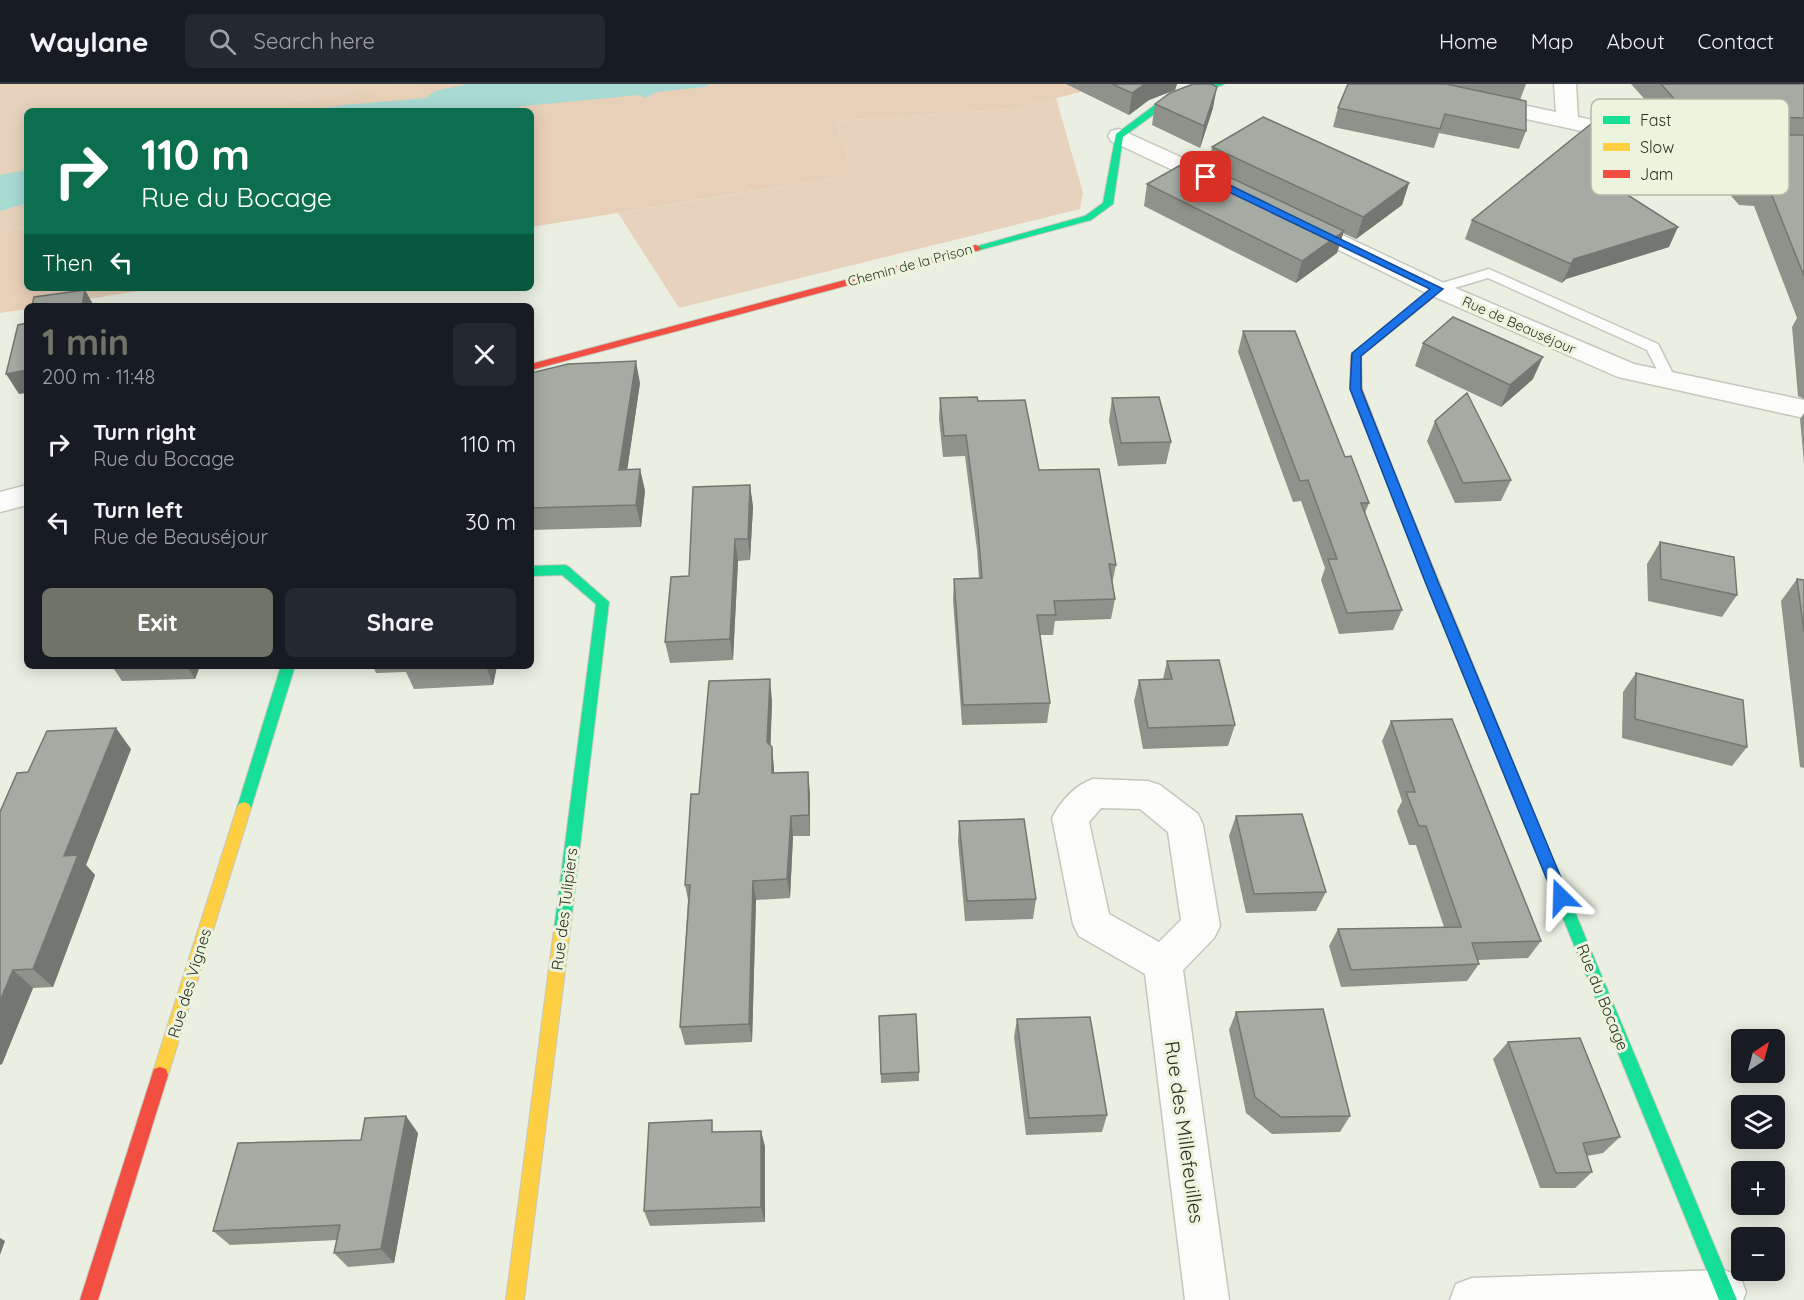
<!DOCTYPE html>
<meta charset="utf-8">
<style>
body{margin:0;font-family:Quicksand,sans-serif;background:#242831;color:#f1f3f6;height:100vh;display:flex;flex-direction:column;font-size:22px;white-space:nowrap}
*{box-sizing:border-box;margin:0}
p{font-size:20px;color:#9ea1a6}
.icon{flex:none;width:33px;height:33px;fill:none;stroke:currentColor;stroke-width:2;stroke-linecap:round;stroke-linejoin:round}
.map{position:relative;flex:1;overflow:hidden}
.drawer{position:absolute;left:24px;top:219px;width:510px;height:366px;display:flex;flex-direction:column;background:#171b24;border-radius:9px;box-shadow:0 3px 15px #0003}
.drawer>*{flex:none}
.top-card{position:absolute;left:24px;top:24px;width:510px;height:183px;border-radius:9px;box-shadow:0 3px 15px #0003;background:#0b6e4f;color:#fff;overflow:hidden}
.needle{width:39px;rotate:36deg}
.tools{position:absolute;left:1731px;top:945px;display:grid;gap:12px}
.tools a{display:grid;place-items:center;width:54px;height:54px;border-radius:9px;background:#171b24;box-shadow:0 3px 15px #0003;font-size:30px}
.pin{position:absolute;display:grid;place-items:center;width:51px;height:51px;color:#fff;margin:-26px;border-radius:12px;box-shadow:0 3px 9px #0006}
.me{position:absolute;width:66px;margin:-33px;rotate:338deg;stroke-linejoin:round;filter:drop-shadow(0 0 4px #0008)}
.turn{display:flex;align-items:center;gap:21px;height:126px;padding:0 18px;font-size:27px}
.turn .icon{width:78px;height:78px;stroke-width:2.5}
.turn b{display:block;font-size:42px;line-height:51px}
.then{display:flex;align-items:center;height:57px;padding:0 18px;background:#0003;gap:12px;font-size:22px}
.round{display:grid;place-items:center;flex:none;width:63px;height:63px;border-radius:9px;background:#242831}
.overview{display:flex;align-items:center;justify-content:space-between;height:102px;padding:0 18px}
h1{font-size:36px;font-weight:800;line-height:45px;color:#707368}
.cta{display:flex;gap:12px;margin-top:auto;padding:12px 18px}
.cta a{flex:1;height:69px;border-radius:9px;background:#707368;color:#fff;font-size:24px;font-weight:800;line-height:69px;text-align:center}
.cta a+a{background:#242831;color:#f1f3f6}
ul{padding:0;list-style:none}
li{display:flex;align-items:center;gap:18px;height:78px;padding:0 18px}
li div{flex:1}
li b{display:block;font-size:22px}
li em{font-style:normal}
header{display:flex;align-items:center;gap:36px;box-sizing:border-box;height:84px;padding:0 30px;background:#171b24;border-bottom:2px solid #363941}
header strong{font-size:28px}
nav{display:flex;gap:33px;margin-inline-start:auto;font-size:21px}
.search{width:420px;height:54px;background:#242831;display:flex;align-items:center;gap:15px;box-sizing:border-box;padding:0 21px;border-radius:9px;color:#9ea1a6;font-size:22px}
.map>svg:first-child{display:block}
.green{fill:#e7d2bd}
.forest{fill:#e8cfb8}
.water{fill:#a7dad3}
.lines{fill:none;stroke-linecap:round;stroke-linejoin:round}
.lane-casing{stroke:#c4c7bd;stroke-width:3}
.street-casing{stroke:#c4c7bd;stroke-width:3}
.fast-casing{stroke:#c4c7bd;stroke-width:2}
.slow-casing{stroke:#c4c7bd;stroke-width:2}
.jam-casing{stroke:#c4c7bd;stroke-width:2}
.lane{fill:#fcfdfb;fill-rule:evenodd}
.street{fill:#fcfdfb;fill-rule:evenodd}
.fast{fill:#16e098;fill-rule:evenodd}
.slow{fill:#ffcf43;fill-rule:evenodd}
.jam{fill:#f24e42;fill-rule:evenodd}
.wall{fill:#8e928b}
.shaded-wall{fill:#747771}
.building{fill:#a5aaa2;stroke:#747771;stroke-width:1.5}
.route{fill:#1a73e8;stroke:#114b97;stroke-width:1.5}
.labels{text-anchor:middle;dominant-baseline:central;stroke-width:6;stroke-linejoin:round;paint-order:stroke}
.far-street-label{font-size:14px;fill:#2d3027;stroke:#ecf4dd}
.street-label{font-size:16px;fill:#2d3027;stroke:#ecf4dd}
.near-street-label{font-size:20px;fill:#2d3027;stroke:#ecf4dd}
.key{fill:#ecf4dd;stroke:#b3b9a6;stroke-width:1.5}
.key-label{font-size:16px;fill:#2d3027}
</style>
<header>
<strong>Waylane</strong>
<div class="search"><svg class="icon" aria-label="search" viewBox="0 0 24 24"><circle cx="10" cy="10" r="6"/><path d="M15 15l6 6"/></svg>Search here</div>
<nav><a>Home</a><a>Map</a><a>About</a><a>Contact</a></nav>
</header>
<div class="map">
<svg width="1804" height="1216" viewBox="0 0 1804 1216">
<rect width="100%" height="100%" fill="#ebefe2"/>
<path class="green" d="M0,0h453l-150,27h-276v117l-27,4z
M1056,14l27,95 -3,16 -401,99 -61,-95 235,-38 -18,-54 178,-12z"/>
<path class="forest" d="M421,0h691l-99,25 -178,12 18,54 -322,52v-116h-283l125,-21z
M27,144v60h130l-112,18h-18v3l-27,4v-81z"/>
<path class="water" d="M468,0h241l-4,3 -49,5 -11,6 -5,-3 -117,11 -20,5h-194l35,-6 82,-7 9,-7z
M27,86v33l-27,8v-36z"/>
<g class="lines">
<g class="lane-casing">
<path id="lane" d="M1489,185l169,75 18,36 -7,5 -5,-2 -17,-33 -159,-72 -51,15 -7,-4 2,-3z"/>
</g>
<g class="street-casing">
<path id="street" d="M1383,0h41l132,28 -2,-28h22l2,33 77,16 60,8 89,1v14l-89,-1 -60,-8 -261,-57 -7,-2z
M1119,45l110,50 4,5 -4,5 -8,2 -8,-2 -102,-48 -3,-5 3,-5z
M1300,131l146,69 188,80 170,36v18l-186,-41 -190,-83 -136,-67 -4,-5 4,-5z
M27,401v20l-27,7v-20z
M1093,695l55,2 12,4 38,29 5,11 17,101 -6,12 -31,32 46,330h-44l-40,-326 -66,-38 -6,-12 -21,-106c9,-17 23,-33 41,-39zM1101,724l39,1 28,23 13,88 -22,22 -50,-28 -20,-92z
M1724,1186l16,6 6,16 -3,8h-293l6,-16 16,-6z"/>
</g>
<g class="fast-casing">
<path id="fast" d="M1212,0h12l-63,25 -38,28 -10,67 -22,16 -115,31 -5,-3 114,-32 18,-13 13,-69 39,-29z
M565,481l4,2 40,35 -39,328 -3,5 -5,2 -5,-2 -3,-5 42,-326 -34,-29 -31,1v-10z
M281,582h14l-44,142 -2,4 -5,2 -5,-2 -2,-4z
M1552,784l5,1 2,5 178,426h-18l-174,-426 2,-5z"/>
</g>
<g class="slow-casing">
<path id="slow" d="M1399,411l6,4 154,375 -2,5 -5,1 -5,-1 -2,-5 -152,-375z
M244,718l5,2 2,4 -83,267 -2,6 -6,2 -6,-2 -2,-6 85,-267 2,-4z
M562,839l5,2 3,5 -46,370h-18l48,-370 3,-5z"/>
</g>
<g class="jam-casing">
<path id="jam" d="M976,161l5,3 -1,2 -449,120v-6z
M1437,202l5,3 -1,2 -80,65 1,33 43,110 -6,4 -6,-4 -43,-110 1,-34z
M160,983l6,2 2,6 -70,225h-18l72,-225 2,-6z"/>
</g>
<use href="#lane" class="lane"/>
<use href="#street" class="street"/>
<use href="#fast" class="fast"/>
<use href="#slow" class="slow"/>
<use href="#jam" class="jam"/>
</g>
<path class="wall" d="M1066,0h111l-2,6 -26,10 -20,15z
M1348,0h178l-6,16 6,31 -7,18 -80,-16 -5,15 -101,-21 5,-19z
M1631,0h173v315l-6,-3 -6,-69 5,-9 -43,-112 -15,-1 -45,-51 8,-17 -27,-4z
M1155,20l58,4 -13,40 -48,-23z
M1592,39l14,56 -1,2 64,66 -103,32 -4,4 -97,-44 7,-19z
M1212,63l197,36 -7,22 -46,34 -13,-6 -6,20 -41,30 -152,-77 3,-22 61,-17z
M1243,247l102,126 24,46 -4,10 37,97 -9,20 -54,4 -18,-54 4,-12 -24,-67 -8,1 -55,-150z
M1423,259l110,36 -32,28 -86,-41z
M531,289l109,10 -13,86h13l5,22 -4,36 -110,3z
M940,314l38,3 61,69 77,95 -4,19 3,15 -4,20 -56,2 -2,14h-13l10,68 -3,20 -85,2 -9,-125 1,-21h25l-2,-29 -12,-94 -22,1 -4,-38z
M1112,314l59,44 -5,22 -48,2 -9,-45z
M1804,329v51l-4,-45z
M1435,337l76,59 -10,21 -46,2 -28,-62z
M750,401l3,22 -3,53 -12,1 -5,99 -63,3 -5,-21 24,-66z
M1660,458l77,53 -15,22 -74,-16 -1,-37z
M1797,495l7,1v188l-4,-1 -19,-166z
M1167,577l68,64 -7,21 -85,3 -9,-48 5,-21 24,-1z
M112,582h88l-5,13 -73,2z
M373,582h124l-4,19 -79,4 -8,-17 -30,1z
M1636,589l111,74 -15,19 -110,-28 1,-46z
M772,617l-2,45 2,1 2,26 36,20v43h-17l-3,62 -34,2 -4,142 -67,3 -5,-18 8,-127 -3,-15 14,-91z
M1391,637l150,220 -13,17 -50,2 1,4 -12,17 -126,6 -12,-41 9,-17 106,-2 -28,-82h-7l-12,-34 5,-10 -20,-60z
M131,665l-45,116 9,10 -42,112 -20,1 -31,76 26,-292z
M1236,732l90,76 -10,19 -70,2 -17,-77z
M959,737l77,78 -3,20 -68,2 -7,-80z
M1236,928l114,104 -10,16 -68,2 -26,-21 -17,-83z
M879,932l40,56v9l-38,2z
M1017,935l90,96 -5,17 -76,3 -12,-98z
M1508,958l112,95 -17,16 -16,3 5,16 -17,16h-35l-47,-129z
M761,1047l4,16v75l-115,4 -6,-15 71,-79z
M418,1049l-24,130 -46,4 -14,-14 3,-13 -107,5 -17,-14z"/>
<path class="shaded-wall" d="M1145,0h32l-2,6 -26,10 -20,15 3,-22z
M1217,3l-4,21 -13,40 4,-22z
M1409,99l-7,22 -46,34 7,-22z
M1678,143l-9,20 -103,32 -4,4 9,-19 3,-5z
M1344,147l-7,22 -41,30 6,-22z
M85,206l9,16h-12z
M1543,273l-10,22 -32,28 9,-22z
M636,277l4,22 -16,109 -5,-22z
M27,286v23l-8,1 -13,-20z
M640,385l5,22 -4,36 -5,-22z
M750,401l3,22 -3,53 -2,-21z
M735,455l3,22 -5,99 -3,-21z
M187,582h13l-5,13z
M486,582h11l-4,19z
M770,595l2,22 -2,62 -3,-21z
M116,644l15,21 -45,116 9,10 -42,112 -20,-18 31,-113z
M772,663l2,21v25l-2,-20z
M808,688l2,21v43l-1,-21z
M791,732l2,20 -3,62 -3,-19z
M753,797l3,19 -4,142 -3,-18z
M13,886l20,18 -31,76 -2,1v-64z
M406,1032l12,17 -24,130 -13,-14z
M761,1047l4,16v75l-4,-15z
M0,1154l5,3 -5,14z"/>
<path class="building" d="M1112,0h33l-13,9z
M1193,0h18l6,3 -13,39 -49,-22 15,-11z
M1348,0h98l80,17v30l-81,-17 -5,15 -102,-21z
M1661,0h143v34l-78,-2 -41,-5z
M1263,33l146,66 -46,34 -151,-70z
M1592,39l14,56 -5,-1 77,49 -104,32 -3,5 -99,-44z
M1704,48l22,3h78v141l-37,-93 -16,-1z
M1191,75l153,72 -42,30 -155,-77z
M85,206l-3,16h-50l2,-9z
M1453,233l90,40 -33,28 -87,-42z
M27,239v47l-21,4 12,-49z
M1243,247h52l50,126 6,-1 18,47h-8l41,107 -55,3 -19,-54h9l-29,-79 -8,1z
M636,277l-17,109 21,-1 -4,36 -105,3v-135l37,-9z
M1467,309l44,87 -48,3 -28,-62z
M977,313l1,4 47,-1 14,70 60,-1 17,96 -7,-1 6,35 -61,2 2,14h-19l13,88 -87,2 -9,-126 28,-1 -4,-49 -12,-94 -22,1 -4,-38z
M1159,313l12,45 -50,1 -9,-45z
M750,401l-2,54h-13l-5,100 -65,3 6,-65 18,-1 4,-89z
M1660,458l74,15 3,38 -76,-16z
M1797,495l7,1v52z
M1219,576l16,65 -87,3 -9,-48 33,-1 -5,-18z
M405,582h29l-30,2z
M1636,589l107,27 4,47 -112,-28z
M770,595l-3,63 5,5v26l36,-1 1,43 -18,1 -4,63 -34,2 -4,143 -69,3 10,-142h-5l6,-91h8l10,-113z
M1452,635l89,222 -69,2 7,21 -128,6 -13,-41 123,-2 -35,-101h-7l-13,-34h9l-24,-71z
M116,644l-52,128 14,-1 -45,114 -20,1 -13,31v-189l17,-39 11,-1 19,-41z
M1302,730l24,78 -72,2 -18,-78z
M1024,735l12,80 -69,2 -8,-80z
M1323,925l27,107 -69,1 -26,-20 -19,-85z
M916,930l3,58 -38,2 -2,-58z
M1090,933l17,98 -78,3 -12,-99z
M1580,954l40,99 -37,6 9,29 -36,1 -48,-131z
M406,1032l-25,133 -47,4 6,-28 -127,6 25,-88 123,-3 4,-22z
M712,1036v12l49,-1v76l-117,4 5,-88z"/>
<path class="route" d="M1202,91h7l234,114 -82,67v33l78,195 130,313 -2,5 -6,2 -5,-2 -2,-5 -128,-313 -76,-195 2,-36 78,-64 -228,-110z"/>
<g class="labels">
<g class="far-street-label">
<text transform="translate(910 181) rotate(-15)">Chemin de la Prison</text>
<text transform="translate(1519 241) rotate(24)">Rue de Beauséjour</text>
</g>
<g class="street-label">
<text transform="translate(564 825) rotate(-83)">Rue des Tulipiers</text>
<text transform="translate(189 899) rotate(-73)">Rue des Vignes</text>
<text transform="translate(1603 913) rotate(68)">Rue du Bocage</text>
</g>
<g class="near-street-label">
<text transform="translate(1185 1048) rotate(82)">Rue des Millefeuilles</text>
</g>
</g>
<rect x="1591" y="15" width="198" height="96" rx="9" class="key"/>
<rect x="1603" y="32" width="27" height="8" fill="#16e098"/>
<rect x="1603" y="59" width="27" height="8" fill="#ffcf43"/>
<rect x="1603" y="86" width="27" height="8" fill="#f24e42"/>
<g class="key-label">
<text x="1640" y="42">Fast</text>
<text x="1640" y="69">Slow</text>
<text x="1640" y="96">Jam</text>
</g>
</svg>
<div class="tools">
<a><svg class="needle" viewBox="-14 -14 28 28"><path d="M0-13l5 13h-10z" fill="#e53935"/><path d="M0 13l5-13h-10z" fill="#9ea1a6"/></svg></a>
<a><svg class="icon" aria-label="layers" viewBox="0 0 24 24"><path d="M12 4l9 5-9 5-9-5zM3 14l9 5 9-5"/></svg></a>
<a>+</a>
<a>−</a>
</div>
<div class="pin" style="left:1206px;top:93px;background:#d93025"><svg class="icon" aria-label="arrive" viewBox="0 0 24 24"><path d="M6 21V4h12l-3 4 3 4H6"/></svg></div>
<svg class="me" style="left:1561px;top:813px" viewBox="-20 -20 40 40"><path d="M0-17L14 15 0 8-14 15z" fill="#1a73e8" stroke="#fff" stroke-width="4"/></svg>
<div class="top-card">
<div class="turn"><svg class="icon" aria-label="right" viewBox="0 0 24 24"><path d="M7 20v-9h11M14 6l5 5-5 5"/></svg><div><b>110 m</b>Rue du Bocage</div></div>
<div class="then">Then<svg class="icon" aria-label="left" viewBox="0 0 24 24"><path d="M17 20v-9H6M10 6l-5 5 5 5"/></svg></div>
</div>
<section class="drawer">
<div class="overview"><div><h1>1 min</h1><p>200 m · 11:48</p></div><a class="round"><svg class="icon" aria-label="close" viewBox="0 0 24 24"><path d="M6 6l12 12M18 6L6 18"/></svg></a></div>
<ul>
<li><svg class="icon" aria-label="right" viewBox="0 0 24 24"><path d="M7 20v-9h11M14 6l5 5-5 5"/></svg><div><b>Turn right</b><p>Rue du Bocage</p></div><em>110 m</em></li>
<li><svg class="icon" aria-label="left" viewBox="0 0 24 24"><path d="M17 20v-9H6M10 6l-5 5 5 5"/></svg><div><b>Turn left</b><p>Rue de Beauséjour</p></div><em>30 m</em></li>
</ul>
<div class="cta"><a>Exit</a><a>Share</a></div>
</section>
</div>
